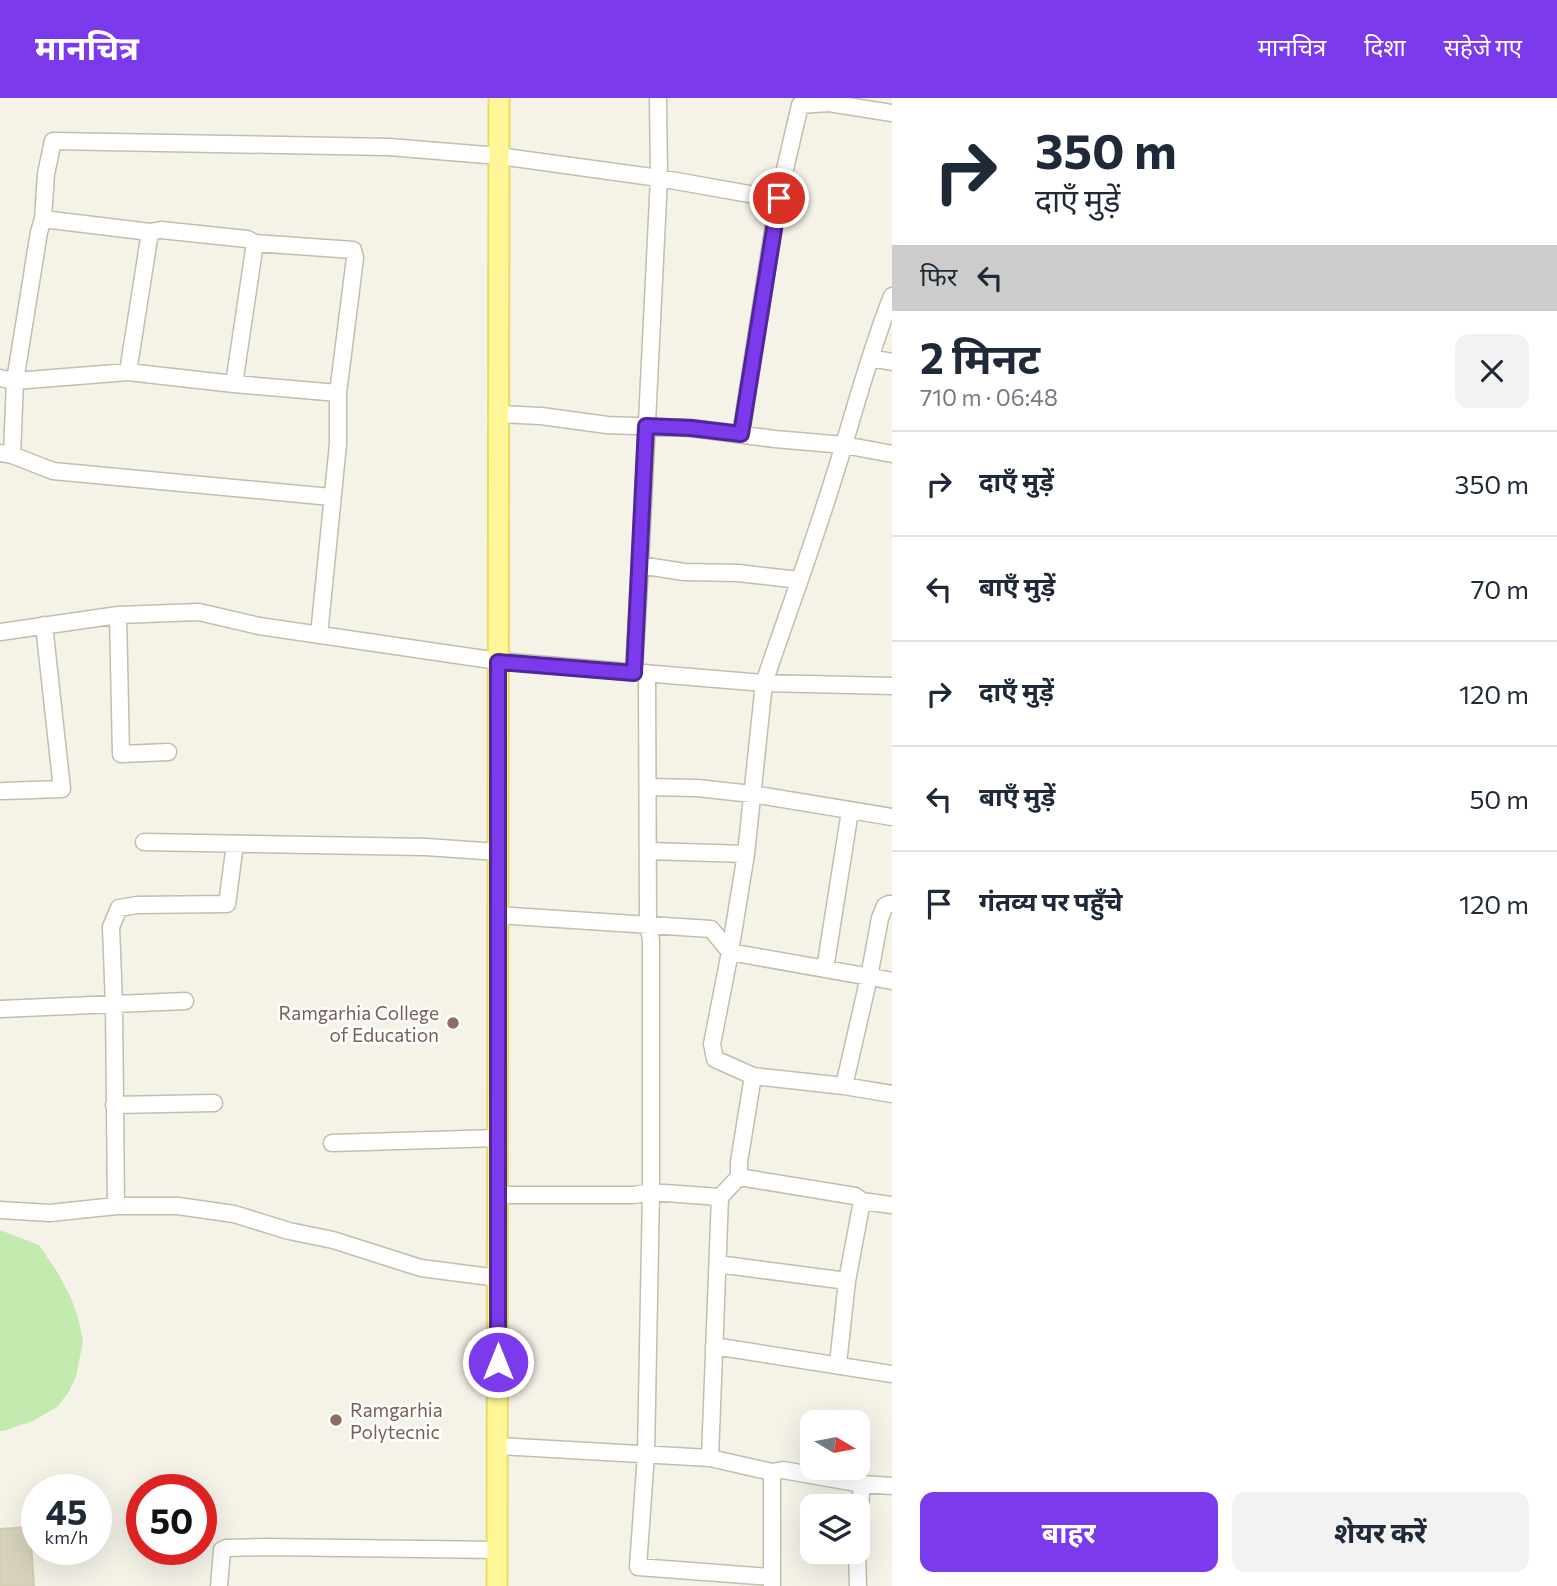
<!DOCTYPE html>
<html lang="hi">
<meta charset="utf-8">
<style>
body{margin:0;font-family:Commissioner,"Noto Sans Devanagari",sans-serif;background:#f2f2f3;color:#1f2937;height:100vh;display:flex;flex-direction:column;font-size:26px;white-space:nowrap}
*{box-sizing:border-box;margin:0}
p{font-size:23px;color:#747a83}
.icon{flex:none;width:38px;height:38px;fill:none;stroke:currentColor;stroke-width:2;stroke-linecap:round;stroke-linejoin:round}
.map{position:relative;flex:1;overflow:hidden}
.panel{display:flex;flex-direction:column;background:#fff;width:665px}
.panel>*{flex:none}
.top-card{background:#fff;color:#1f2937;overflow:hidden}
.needle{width:46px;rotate:100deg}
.fabs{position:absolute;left:800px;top:1312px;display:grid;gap:14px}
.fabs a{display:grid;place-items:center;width:70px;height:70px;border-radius:14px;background:#fff;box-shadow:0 7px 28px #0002;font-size:35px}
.speed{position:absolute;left:21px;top:1376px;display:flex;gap:14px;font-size:35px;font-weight:700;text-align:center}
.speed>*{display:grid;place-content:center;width:91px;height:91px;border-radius:50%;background:#fff;box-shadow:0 7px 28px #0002;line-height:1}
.speed small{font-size:18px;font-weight:400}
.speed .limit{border:10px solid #d22;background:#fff;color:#111}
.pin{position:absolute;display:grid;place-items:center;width:60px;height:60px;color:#fff;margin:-30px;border:4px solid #fff;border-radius:50%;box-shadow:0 2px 7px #0007}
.me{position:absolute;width:77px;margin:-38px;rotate:0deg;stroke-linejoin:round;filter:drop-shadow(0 0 5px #0008)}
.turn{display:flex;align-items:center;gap:24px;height:147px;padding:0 28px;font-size:32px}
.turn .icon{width:91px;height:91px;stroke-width:2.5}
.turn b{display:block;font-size:49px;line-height:60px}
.then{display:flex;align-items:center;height:66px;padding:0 28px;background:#0003;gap:14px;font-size:26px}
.round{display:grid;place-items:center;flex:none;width:74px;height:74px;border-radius:14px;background:#f2f2f3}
.summary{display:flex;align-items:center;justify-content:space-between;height:119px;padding:0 28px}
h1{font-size:42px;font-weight:700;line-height:52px}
.action{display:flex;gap:14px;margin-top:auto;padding:14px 28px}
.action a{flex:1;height:80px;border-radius:14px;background:#7c3aed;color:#fff;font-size:28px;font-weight:700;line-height:80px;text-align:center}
.action a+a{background:#f2f2f3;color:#1f2937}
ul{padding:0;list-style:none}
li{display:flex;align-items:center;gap:21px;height:105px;padding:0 28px;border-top:2px solid #e0e1e3}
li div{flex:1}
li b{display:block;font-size:26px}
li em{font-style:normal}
header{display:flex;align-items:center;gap:42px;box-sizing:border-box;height:98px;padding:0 35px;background:#7c3aed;color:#fff}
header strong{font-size:33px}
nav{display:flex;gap:38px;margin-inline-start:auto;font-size:24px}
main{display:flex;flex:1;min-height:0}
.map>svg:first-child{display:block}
.green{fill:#c4ebaf}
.building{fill:#d7d2bd;stroke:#d2ccb0;stroke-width:2}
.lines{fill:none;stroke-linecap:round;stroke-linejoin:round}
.minor-casing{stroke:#c1beaa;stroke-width:19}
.major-casing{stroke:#eadc61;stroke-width:23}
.minor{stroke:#fff;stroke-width:16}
.major{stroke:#fff697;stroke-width:19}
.route-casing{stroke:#51269a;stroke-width:18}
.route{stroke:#7c3aed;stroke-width:12}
.education-dot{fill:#8d6e63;stroke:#fff;stroke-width:2.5}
.labels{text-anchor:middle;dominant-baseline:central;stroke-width:5;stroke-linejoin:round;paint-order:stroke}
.education-label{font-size:19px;fill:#785e54;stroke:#fff;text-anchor:end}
</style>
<header>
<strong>मानचित्र</strong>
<nav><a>मानचित्र</a><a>दिशा</a><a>सहेजे गए</a></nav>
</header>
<main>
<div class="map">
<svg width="892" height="1488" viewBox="0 0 892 1488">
<rect width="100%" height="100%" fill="#f5f3e8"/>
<path class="green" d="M0,1132l39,15 19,28 13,25 7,19 5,24 -7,36 -8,16 -11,14 -24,14 -30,10h-3z"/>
<path class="building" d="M30,1429l4,59h-34v-57z"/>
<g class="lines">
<g class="minor-casing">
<path id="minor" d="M658,0l1,80 119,21 -37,235
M778,101l22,-94 29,-2 63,10
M43,121l107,13 11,-2 86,9 8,4 98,7 2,8 -17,135v51l-19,191
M892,198c-24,60 -39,122 -59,184 -21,68 -46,135 -69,203l128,3
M870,260l22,4
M128,274l22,-140
M0,280l15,3 113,-9 106,12 104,9
M234,286l21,-141
M499,316l42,2 66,9 84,3 84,11 69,6 48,9
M0,355l12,2 41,16 278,26
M12,357l3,-74 24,-149 4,-13 3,-45 7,-33 336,6 110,9 160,22 -19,387
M118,517l3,139 47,-2
M0,534l118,-17 81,-3 60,14 239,35 266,22 -18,171 -16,98 162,29
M634,574l6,-107 44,7 54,1 61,7
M647,575l1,251 3,16v252l-5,262 -8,113 134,10
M648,689l49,1 55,6 140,23
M3,693l59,-2 -18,-164
M144,744l282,5 72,5
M649,753l97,3
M498,817l213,14 19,23 -18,92 3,15 38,17 91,10 48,8
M825,871l25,-158
M0,911l185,-8
M844,988l25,-109 11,-59 5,-12 4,-2h3
M114,1007l100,-2
M332,1045l166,-5
M739,1079l116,19 7,5 30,4
M498,1097h136l17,-3 69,5
M116,1108l-2,-202 -3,-77 8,-19 18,-3 90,-1 8,-60
M0,1112l50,3 66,-7h62l56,8 55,17 44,9 88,28 77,10
M718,1166l129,17
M714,1248l178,28
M838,1266l9,-83 15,-80
M498,1348l212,12 62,14 11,-2 79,14 30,2
M710,1360l10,-261 19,-20v-15l14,-86
M858,1432l4,-46
M857,1454l1,34
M772,1487v-113
M219,1488l3,-36 4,-2 42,-1 230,3"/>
</g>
<g class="major-casing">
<path id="major" d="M497,1488l2,-1488"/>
</g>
<use href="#minor" class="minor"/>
<use href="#major" class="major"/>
</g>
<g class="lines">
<g class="route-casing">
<path id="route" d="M498,1264v-700l136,11 12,-247 45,2 50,6 38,-236"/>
</g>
<use href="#route" class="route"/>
</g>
<g class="education-dot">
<circle cx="453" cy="925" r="7"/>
<circle cx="336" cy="1322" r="7"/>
</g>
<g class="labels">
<g class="education-label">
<text x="439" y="914">Ramgarhia College<tspan x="439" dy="22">of Education</tspan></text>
<text x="350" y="1311" text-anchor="start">Ramgarhia<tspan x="350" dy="22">Polytecnic</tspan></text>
</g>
</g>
</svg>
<div class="fabs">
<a><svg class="needle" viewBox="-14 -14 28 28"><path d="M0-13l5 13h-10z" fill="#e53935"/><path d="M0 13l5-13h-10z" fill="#747a83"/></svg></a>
<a><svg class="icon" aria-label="layers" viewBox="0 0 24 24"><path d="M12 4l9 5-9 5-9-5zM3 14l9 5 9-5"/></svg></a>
</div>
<div class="speed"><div>45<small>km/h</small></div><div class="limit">50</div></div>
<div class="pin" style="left:779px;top:100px;background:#d93025"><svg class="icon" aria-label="arrive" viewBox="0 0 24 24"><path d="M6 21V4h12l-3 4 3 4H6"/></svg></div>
<svg class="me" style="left:498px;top:1264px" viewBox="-20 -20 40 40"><circle r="17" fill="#7c3aed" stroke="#fff" stroke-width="3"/><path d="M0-11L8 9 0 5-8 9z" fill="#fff"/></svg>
</div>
<section class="panel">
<div class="top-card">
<div class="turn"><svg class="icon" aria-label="right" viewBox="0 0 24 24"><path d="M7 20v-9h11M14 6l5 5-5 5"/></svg><div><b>350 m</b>दाएँ मुड़ें</div></div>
<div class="then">फिर<svg class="icon" aria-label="left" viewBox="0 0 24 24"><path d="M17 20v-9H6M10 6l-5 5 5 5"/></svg></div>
</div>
<div class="summary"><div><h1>2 मिनट</h1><p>710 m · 06:48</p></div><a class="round"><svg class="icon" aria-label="close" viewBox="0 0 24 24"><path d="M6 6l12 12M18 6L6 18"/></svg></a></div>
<ul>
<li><svg class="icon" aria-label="right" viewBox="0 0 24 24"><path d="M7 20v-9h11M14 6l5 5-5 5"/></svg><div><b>दाएँ मुड़ें</b></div><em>350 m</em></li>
<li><svg class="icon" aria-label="left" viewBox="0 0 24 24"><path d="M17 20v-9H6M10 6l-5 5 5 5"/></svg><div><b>बाएँ मुड़ें</b></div><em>70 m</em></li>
<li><svg class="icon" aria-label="right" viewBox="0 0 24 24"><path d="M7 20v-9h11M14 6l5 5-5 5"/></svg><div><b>दाएँ मुड़ें</b></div><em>120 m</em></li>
<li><svg class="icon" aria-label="left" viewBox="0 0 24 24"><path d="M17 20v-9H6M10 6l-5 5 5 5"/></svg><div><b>बाएँ मुड़ें</b></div><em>50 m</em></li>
<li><svg class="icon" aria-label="arrive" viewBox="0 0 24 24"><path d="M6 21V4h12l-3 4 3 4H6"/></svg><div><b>गंतव्य पर पहुँचे</b></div><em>120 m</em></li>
</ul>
<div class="action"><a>बाहर</a><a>शेयर करें</a></div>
</section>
</main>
